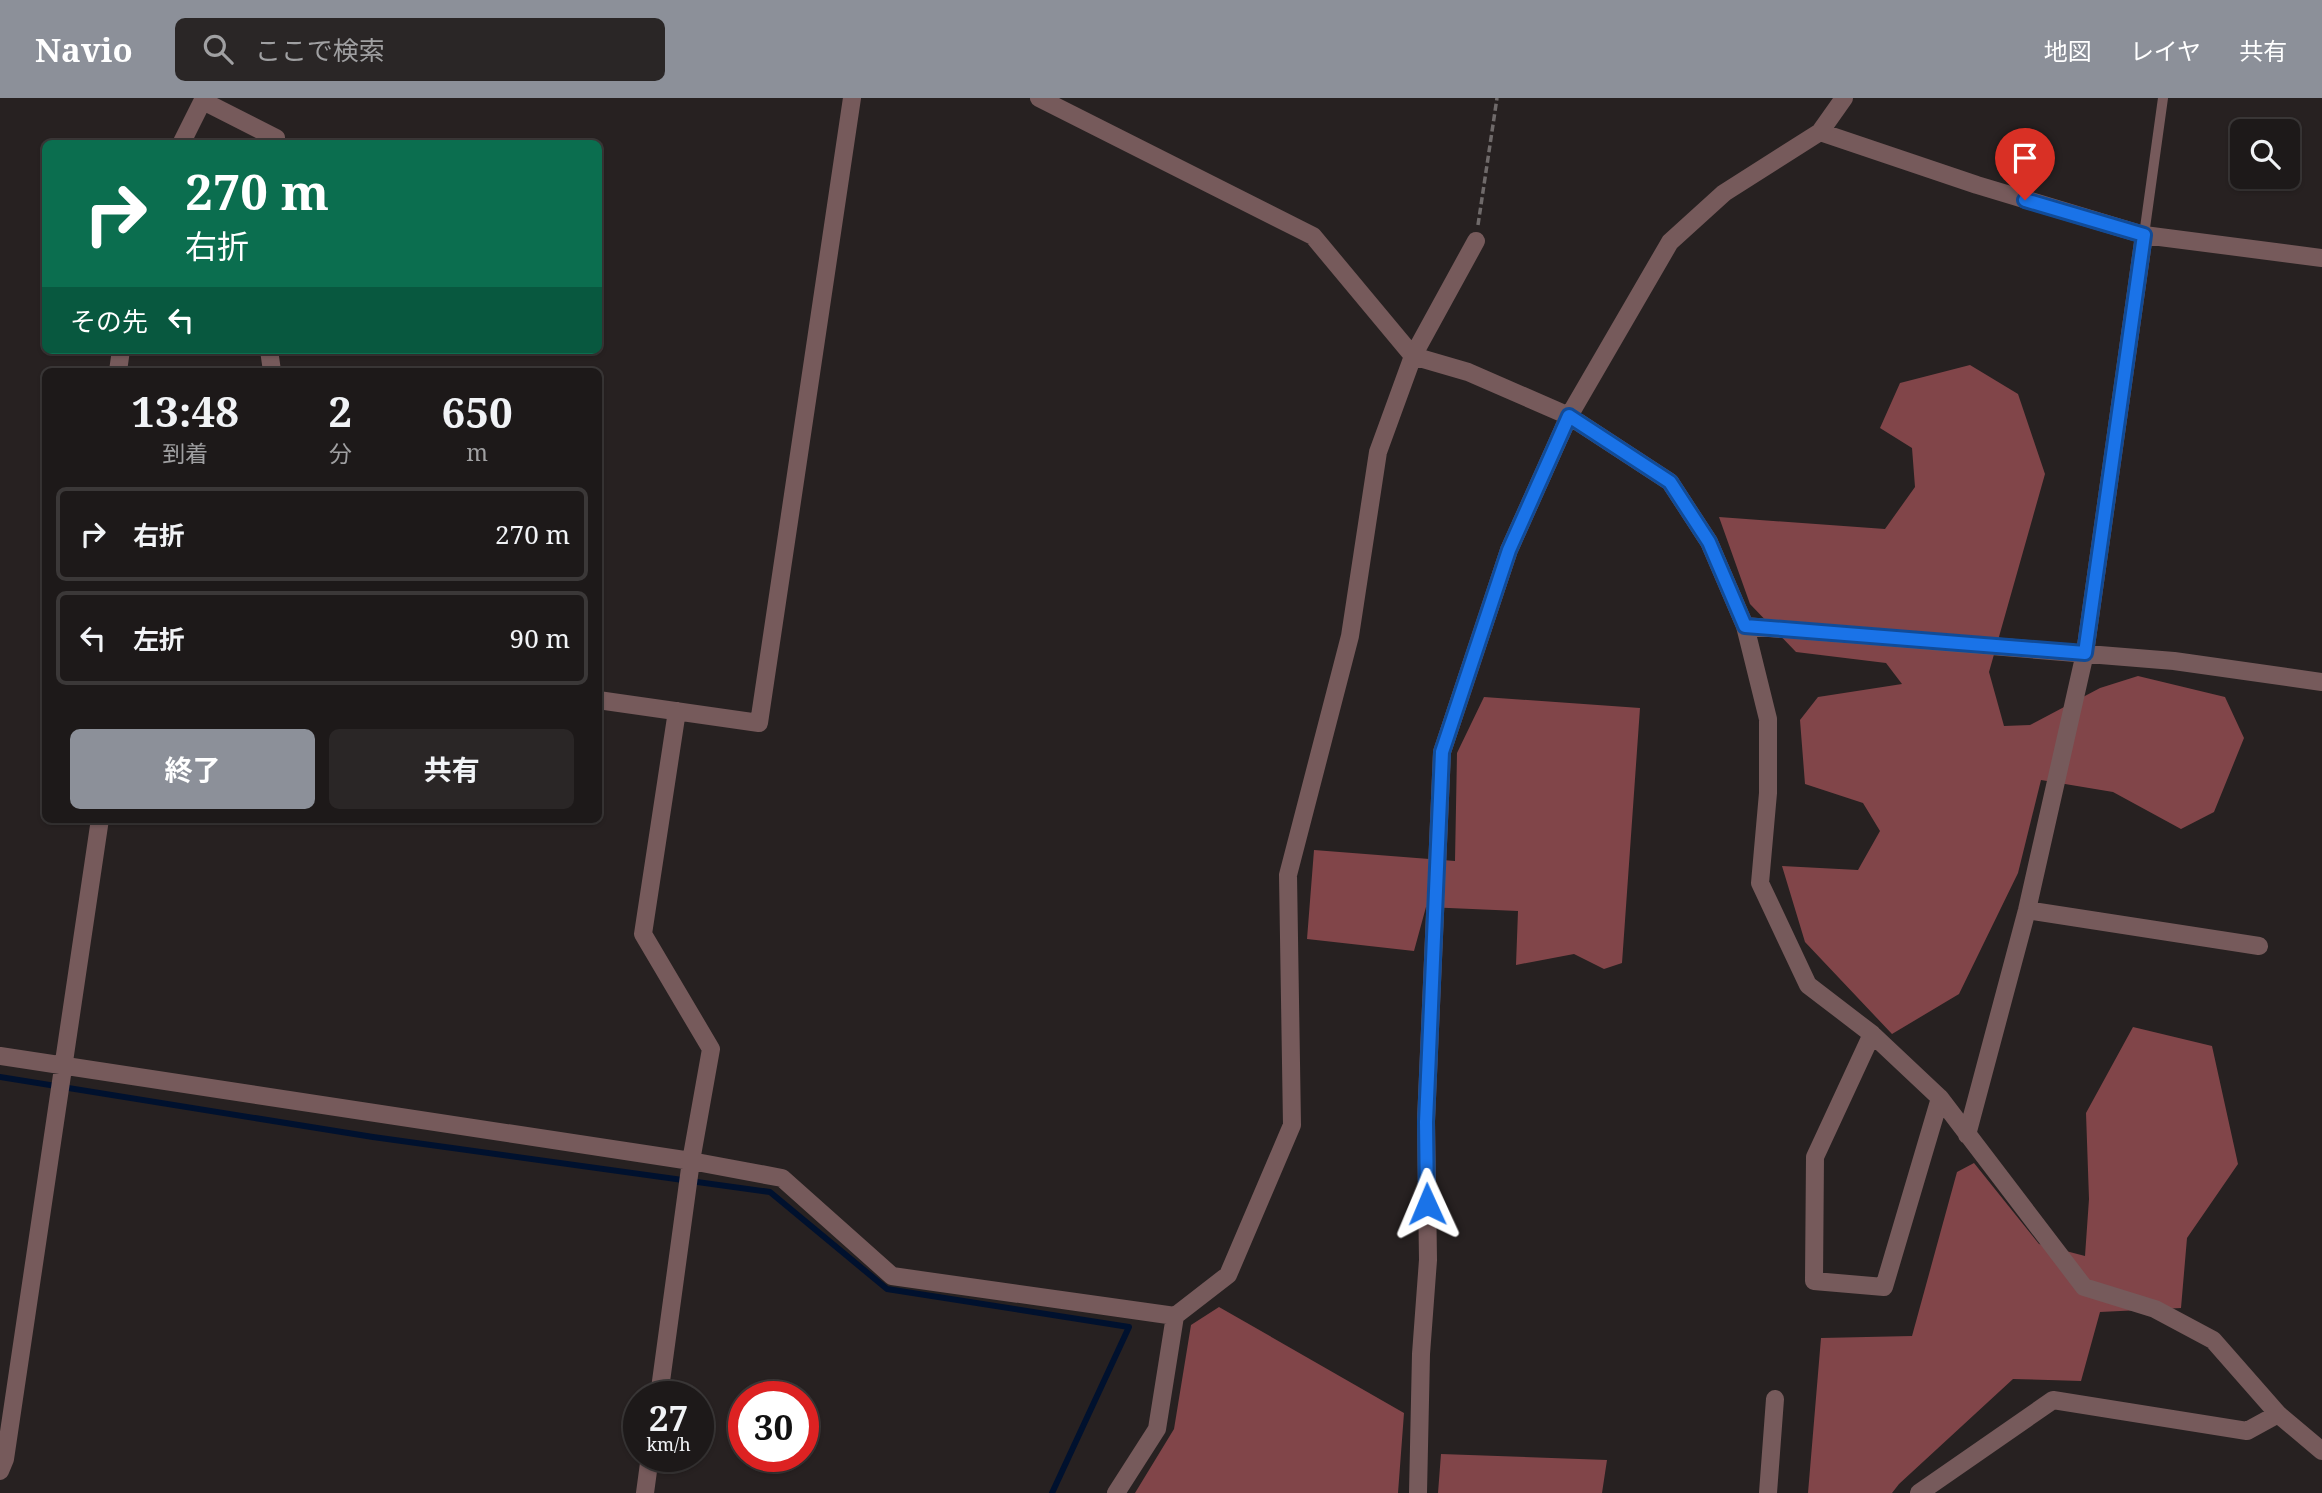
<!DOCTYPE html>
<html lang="ja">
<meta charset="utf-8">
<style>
body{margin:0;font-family:"Noto Serif","Noto Sans JP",serif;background:#2a2626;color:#f1f3f6;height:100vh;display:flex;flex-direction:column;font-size:26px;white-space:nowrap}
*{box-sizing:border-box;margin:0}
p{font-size:23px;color:#a0a0a2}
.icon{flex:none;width:38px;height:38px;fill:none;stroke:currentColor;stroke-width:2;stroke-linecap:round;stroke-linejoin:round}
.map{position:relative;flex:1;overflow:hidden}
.sheet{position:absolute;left:42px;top:270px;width:560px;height:455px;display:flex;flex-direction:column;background:#1d1919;border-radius:10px;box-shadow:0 2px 5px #0004,0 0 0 2px #3b3838}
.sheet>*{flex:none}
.hud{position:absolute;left:42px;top:42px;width:560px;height:214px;border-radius:10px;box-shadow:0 2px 5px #0004,0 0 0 2px #3b3838;background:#0b6e4f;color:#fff;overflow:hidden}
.controls{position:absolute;left:2230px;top:21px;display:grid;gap:14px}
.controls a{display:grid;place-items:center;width:70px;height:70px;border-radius:10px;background:#1d1919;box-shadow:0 2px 5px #0004,0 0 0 2px #3b3838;font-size:35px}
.speed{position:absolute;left:623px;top:1283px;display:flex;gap:14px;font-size:35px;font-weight:700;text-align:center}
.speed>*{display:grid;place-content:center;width:91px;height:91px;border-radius:50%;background:#1d1919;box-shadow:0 2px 5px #0004,0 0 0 2px #3b3838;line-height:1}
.speed small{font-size:18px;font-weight:400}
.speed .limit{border:10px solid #d22;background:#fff;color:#111}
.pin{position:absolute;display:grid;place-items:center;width:60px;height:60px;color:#fff;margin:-72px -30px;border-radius:50% 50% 50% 0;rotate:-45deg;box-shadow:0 0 7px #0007}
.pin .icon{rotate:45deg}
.me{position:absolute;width:77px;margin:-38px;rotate:359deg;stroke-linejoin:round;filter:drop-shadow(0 0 5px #0008)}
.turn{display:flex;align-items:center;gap:24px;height:147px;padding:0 28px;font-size:32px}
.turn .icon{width:91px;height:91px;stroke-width:2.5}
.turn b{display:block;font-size:49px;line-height:60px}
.then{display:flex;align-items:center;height:66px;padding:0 28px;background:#0003;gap:14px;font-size:26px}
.eta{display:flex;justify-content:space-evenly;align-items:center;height:119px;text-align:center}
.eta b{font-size:42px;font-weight:700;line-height:49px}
.button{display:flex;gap:14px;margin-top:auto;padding:14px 28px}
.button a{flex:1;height:80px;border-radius:10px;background:#8c9099;color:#fff;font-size:28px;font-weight:700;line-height:80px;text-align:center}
.button a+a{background:#2a2626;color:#f1f3f6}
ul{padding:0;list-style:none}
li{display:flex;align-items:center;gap:21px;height:94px;margin:0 14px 10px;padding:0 14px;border:4px solid #3b3838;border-radius:10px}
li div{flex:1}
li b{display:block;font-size:26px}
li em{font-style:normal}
header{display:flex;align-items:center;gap:42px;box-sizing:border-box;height:98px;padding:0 35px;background:#8c9099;color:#fff}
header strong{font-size:33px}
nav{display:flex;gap:38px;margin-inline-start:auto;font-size:24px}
.search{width:490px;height:63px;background:#2a2626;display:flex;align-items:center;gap:18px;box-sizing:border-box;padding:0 24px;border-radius:10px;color:#a0a0a2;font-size:26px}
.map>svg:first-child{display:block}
.forest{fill:#814549}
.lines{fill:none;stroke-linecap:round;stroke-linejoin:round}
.stream{stroke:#00112e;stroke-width:6}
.path{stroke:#6f6a6a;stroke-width:3.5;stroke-dasharray:7 3.5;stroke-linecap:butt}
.service{stroke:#765a5b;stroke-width:10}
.minor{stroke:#765a5b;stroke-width:18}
.route-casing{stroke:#114b97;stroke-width:18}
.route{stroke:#1a73e8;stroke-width:12}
</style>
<header>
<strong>Navio</strong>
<div class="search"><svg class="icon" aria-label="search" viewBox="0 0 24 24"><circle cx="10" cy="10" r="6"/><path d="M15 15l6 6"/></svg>ここで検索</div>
<nav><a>地図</a><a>レイヤ</a><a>共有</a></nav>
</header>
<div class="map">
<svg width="2322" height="1395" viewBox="0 0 2322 1395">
<rect width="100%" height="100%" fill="#272121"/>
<path class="forest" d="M1970,267l48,29 27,80 -56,198 15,54 26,-1 70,-37 38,-12 87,21 19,41 -30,74 -33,17 -68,-37 -72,-12 -23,93 -59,121 -67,40 -87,-92 -23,-76 76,4 22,-39 -17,-28 -58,-19 -5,-64 18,-23 84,-13 -16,-21 -90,-11 -46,-48 -31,-87 166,12 30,-42 -3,-39 -32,-20 20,-45z
M1484,599l156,11 -18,255 -18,6 -30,-15 -58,11 2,-54 -92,-4 -12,44 -107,-12 7,-89 141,11 2,-108z
M2133,929l79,19 26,118 -51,74 -6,70 -81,4 -19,69 -68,-2 -114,105 -7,9h-84l13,-155 91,-2 45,-164 17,-9 65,81 46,12 4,-57 -3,-86z
M1219,1209l185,106 -6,80h-263l39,-64 17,-104z
M1441,1356l166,6 -5,33h-164z"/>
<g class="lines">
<path class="stream" d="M0,979l373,60 397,55 117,97 242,38 -77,166"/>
<path class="path" d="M1478,127l19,-127"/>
<path class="service" d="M2144,137l19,-137"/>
<path class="minor" d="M1039,0l274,138 100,120 55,16 101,44 101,66 39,60 36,84 23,93v74l-8,90 48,102 64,49 68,64 144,189 71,22 58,31 65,74 44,37
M203,3l73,37 -1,6
M1820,34l157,53 167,50 178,23
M181,46l23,-46
M269,252l3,21
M118,273l3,-21
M1745,528l429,35 148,21
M598,602l161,23 93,-625
M2027,812l232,36
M1872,936l-57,123 -1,124 70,6 56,-189
M0,958l691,105 91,17 110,98 283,40
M1967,1037l60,-225 58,-257 59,-418
M659,1298l32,-235 20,-112 -68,-115 34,-223
M0,1373l5,-12 95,-640
M645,1395l5,-37
M1116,1395l41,-64 18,-113 53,-41 64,-150 -4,-250 62,-239 28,-184 35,-96 63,-115
M1418,1395l3,-139 7,-94 -2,-139 16,-369 67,-202 60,-134 101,-174 54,-49 96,-61 24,-34
M1768,1395l7,-94
M1919,1395l134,-93 194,31 31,-17"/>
</g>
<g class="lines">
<g class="route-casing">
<path id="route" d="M1427,1106l-1,-82 16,-370 67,-202 60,-134 101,66 39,60 36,84 340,27 59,-418 -119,-35"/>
</g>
<use href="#route" class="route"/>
</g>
</svg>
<div class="controls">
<a><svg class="icon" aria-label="search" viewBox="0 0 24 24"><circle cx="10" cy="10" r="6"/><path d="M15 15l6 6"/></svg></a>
</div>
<div class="speed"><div>27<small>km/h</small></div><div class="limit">30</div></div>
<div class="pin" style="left:2025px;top:102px;background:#d93025"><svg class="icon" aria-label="arrive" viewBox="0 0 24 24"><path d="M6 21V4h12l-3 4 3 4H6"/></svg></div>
<svg class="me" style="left:1427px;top:1106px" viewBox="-20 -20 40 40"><path d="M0-17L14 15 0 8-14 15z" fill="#1a73e8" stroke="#fff" stroke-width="4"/></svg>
<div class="hud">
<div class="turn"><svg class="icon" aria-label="right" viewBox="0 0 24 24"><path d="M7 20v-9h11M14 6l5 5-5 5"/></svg><div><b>270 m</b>右折</div></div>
<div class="then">その先<svg class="icon" aria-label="left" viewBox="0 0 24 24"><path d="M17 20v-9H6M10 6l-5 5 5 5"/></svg></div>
</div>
<section class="sheet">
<div class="eta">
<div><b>13:48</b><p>到着</p></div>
<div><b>2</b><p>分</p></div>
<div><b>650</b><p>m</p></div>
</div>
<ul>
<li><svg class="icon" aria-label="right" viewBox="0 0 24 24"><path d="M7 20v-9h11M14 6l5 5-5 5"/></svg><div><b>右折</b></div><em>270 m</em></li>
<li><svg class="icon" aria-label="left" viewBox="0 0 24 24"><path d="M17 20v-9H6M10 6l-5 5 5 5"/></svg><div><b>左折</b></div><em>90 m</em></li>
</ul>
<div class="button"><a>終了</a><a>共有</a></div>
</section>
</div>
